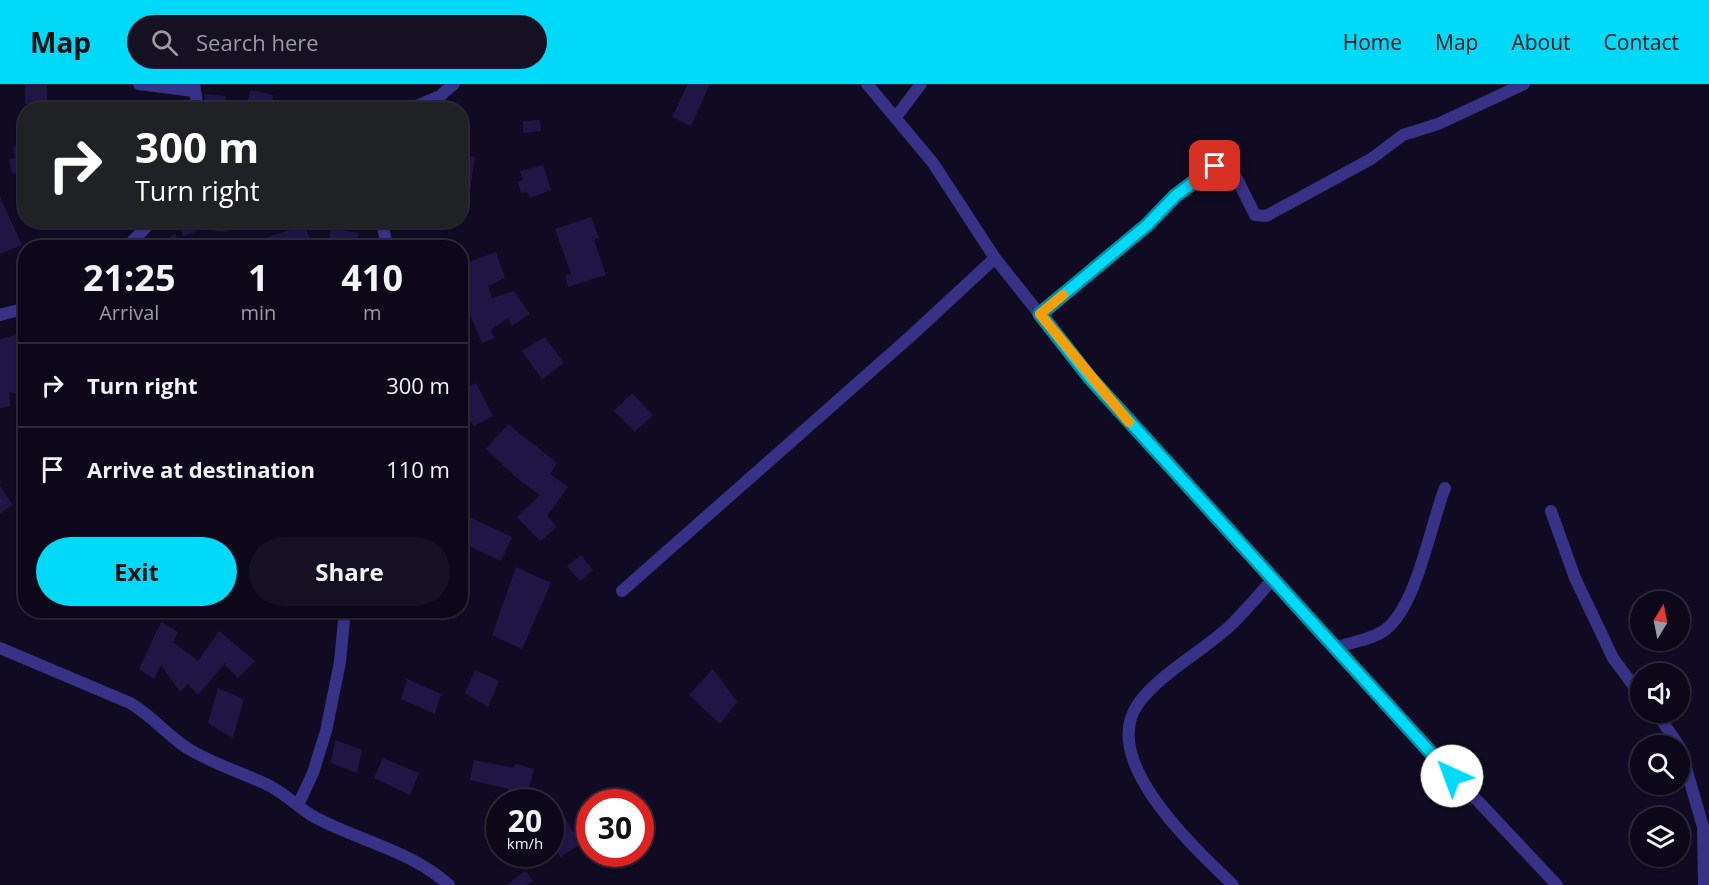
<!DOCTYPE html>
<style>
body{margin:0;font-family:"Open Sans",sans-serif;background:#151123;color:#f1f3f6;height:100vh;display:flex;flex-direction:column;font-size:22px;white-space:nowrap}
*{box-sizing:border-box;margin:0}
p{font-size:20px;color:#9a9aa2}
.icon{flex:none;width:33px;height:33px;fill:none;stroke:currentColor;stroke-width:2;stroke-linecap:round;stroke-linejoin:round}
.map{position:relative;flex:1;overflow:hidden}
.drawer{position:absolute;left:18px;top:156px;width:450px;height:378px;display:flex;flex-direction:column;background:#0c081a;border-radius:24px;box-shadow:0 2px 4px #0004,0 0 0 2px #2c2939}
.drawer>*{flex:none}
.hud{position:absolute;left:18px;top:18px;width:450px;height:126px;border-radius:24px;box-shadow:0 2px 4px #0004,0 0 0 2px #2c2939;background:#202124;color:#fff;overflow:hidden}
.needle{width:39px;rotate:10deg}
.tools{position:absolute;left:1630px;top:507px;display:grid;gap:12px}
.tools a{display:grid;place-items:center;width:60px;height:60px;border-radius:50%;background:#0c081a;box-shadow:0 2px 4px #0004,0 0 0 2px #2c2939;font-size:30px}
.speed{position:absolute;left:486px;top:705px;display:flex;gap:12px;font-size:30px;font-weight:700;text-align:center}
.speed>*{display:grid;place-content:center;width:78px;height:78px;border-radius:50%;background:#0c081a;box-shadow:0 2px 4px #0004,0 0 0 2px #2c2939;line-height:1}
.speed small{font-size:15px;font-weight:400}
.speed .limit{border:9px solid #d22;background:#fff;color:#111}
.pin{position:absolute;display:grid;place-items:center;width:51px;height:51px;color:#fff;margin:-26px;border-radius:12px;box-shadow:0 3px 9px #0006}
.me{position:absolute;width:66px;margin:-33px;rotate:317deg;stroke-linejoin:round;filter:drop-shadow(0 0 4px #0008)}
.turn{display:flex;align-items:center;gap:21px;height:126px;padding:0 18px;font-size:27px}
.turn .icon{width:78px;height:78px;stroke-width:2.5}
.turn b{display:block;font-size:42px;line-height:51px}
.eta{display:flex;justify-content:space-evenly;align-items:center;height:102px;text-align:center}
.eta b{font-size:36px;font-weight:700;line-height:42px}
.cta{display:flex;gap:12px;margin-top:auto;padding:12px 18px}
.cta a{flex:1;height:69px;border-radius:36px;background:#00daf8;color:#111;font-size:24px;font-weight:700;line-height:69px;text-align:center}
.cta a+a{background:#151123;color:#f1f3f6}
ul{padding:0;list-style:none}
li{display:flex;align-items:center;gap:18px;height:84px;padding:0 18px;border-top:2px solid #2c2939}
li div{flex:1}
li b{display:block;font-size:22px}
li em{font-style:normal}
header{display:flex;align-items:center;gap:36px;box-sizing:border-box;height:84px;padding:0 30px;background:#00daf8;color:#111}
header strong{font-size:28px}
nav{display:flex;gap:33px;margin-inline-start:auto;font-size:21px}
.search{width:420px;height:54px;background:#151123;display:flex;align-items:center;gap:15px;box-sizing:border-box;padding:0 21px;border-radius:33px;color:#9a9aa2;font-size:22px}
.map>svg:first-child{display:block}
.building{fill:#201645}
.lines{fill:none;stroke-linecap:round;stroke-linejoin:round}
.minor{stroke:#373286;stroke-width:12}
.route-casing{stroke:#008ea1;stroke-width:15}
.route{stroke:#00daf8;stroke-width:10}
.slow{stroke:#f59e0b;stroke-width:10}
</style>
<header>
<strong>Map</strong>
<div class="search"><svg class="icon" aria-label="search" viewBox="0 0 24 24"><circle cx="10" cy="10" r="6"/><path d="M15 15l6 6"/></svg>Search here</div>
<nav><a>Home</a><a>Map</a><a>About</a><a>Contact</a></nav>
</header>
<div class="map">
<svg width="1709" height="801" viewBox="0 0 1709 801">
<rect width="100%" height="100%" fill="#100b22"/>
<path class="building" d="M688,0h22l-19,42 -19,-9z
M25,1h22v19h-22z
M250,6l23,5 -3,15h-24z
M204,10l22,2 -1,14h-19z
M540,36l1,11 -18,2v-12z
M26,61v40l-6,1 -2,-13 -6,1 -3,-15 6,-1 -2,-11z
M460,71l15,2 -8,53h-7z
M543,81l8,25 -21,8 -3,-6 -6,1 -3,-11 5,-2 -3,-9z
M0,113l22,48 -22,9z
M591,133l8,21 -5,2 12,35 -38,12 -3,-12 6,-1 -16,-45z
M177,136h15l4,12 -13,4z
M214,136h15l-1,12 -15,-1z
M305,141l6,18 -15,5h-53v-3z
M331,144l27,5 -2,15h-28z
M175,150l7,14h-32z
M496,168l9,26 -17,8 4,12 22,-7 16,23 -18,12 -4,-8 -17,12 3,8 -12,5 -14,-33 -8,5v-50z
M23,249l3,7v55l-17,-3 2,14 -11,2v-69z
M545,253l19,26 -22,16 -20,-28z
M476,299l17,33 -19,10 -14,-17v-18z
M632,309l21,22 -18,17 -21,-21z
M508,340l49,39 -7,11 18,13 -21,29 10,11 -17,14 -23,-24 23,-22 -20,-14 -34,-32z
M0,402l13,19 -13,8z
M460,429l52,24 -11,24 -41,-19z
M581,471l12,15 -13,11 -13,-15z
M516,483l35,16 -29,66 -30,-14z
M161,538l17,10 -5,10 25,19 21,-30 36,30 -17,17 -13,-13 1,-3 -28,33 -10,-11 -8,8 -19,-27 -7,14 -15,-10z
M713,585l24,33 -17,22 -31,-29z
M475,586l24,11 -11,26 -23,-14z
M407,595l34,15 -6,20 -34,-15z
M218,604l26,11 -11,39 -25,-15z
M335,656l27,10 -5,23 -26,-10z
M383,674l36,15 -9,22 -36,-17z
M474,676l40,8 1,-4 19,5 -7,28 -19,-4 1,-4 -39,-9z
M562,729l19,31 -21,13 -10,-16v-21z
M525,787l8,10 -6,4h-20z"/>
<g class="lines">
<path class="minor" d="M139,0l55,7
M194,0l4,26
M867,0l66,79 62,95 95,120 237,263 230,244
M407,26l33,-14 14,-12
M896,33l25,-33
M381,136l7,28
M126,164l27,-28
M1040,230l107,-89 28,-29 34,-28 12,-2 14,9 20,40 11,1 105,-57 32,-24 35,-11 86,-40
M0,231l26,-7
M1551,427l24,67 38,80 28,38
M622,507l290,-256 83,-77
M0,564l130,55c21,12 36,31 57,45 26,16 56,25 83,38 15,8 27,20 41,29 46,26 98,34 138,70
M1333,564c16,-5 38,-8 52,-18 32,-24 45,-104 60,-142
M1656,628l23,34
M1680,663l23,80 1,58
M298,721l15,-32 13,-42 14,-69 5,-52
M1233,801c-37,-36 -135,-124 -95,-181 22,-31 66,-53 94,-80 14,-14 27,-29 40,-44"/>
</g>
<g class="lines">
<g class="route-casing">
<path id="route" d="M1215,82l-40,30 -28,29 -107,89 50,64 362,398"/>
</g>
<use href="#route" class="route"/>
<path class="slow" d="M1063,211l-23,19 89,108"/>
</g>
</svg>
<div class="tools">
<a><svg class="needle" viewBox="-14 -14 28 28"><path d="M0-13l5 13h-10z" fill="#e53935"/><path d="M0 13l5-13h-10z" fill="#9a9aa2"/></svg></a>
<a><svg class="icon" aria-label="sound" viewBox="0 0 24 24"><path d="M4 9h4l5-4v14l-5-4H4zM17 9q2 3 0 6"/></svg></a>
<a><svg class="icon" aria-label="search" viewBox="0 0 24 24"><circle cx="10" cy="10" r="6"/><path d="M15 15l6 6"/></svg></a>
<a><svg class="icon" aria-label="layers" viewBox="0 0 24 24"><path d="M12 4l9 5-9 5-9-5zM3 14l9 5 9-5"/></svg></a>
</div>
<div class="speed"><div>20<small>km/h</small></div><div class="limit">30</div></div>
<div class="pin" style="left:1215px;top:82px;background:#d93025"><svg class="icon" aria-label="arrive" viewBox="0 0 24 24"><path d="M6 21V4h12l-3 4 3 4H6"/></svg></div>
<svg class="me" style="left:1452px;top:692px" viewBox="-20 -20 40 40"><circle r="19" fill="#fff"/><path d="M0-13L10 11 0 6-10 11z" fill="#00daf8"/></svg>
<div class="hud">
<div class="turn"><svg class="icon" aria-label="right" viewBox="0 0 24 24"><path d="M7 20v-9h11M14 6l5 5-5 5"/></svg><div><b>300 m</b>Turn right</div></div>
</div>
<section class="drawer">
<div class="eta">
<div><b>21:25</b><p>Arrival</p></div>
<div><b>1</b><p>min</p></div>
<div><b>410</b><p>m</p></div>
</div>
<ul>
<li><svg class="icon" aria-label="right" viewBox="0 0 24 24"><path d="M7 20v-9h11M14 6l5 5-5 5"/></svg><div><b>Turn right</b></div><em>300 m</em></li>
<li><svg class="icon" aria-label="arrive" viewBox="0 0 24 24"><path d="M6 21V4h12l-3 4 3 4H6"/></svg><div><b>Arrive at destination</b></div><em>110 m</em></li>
</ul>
<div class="cta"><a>Exit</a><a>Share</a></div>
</section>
</div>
